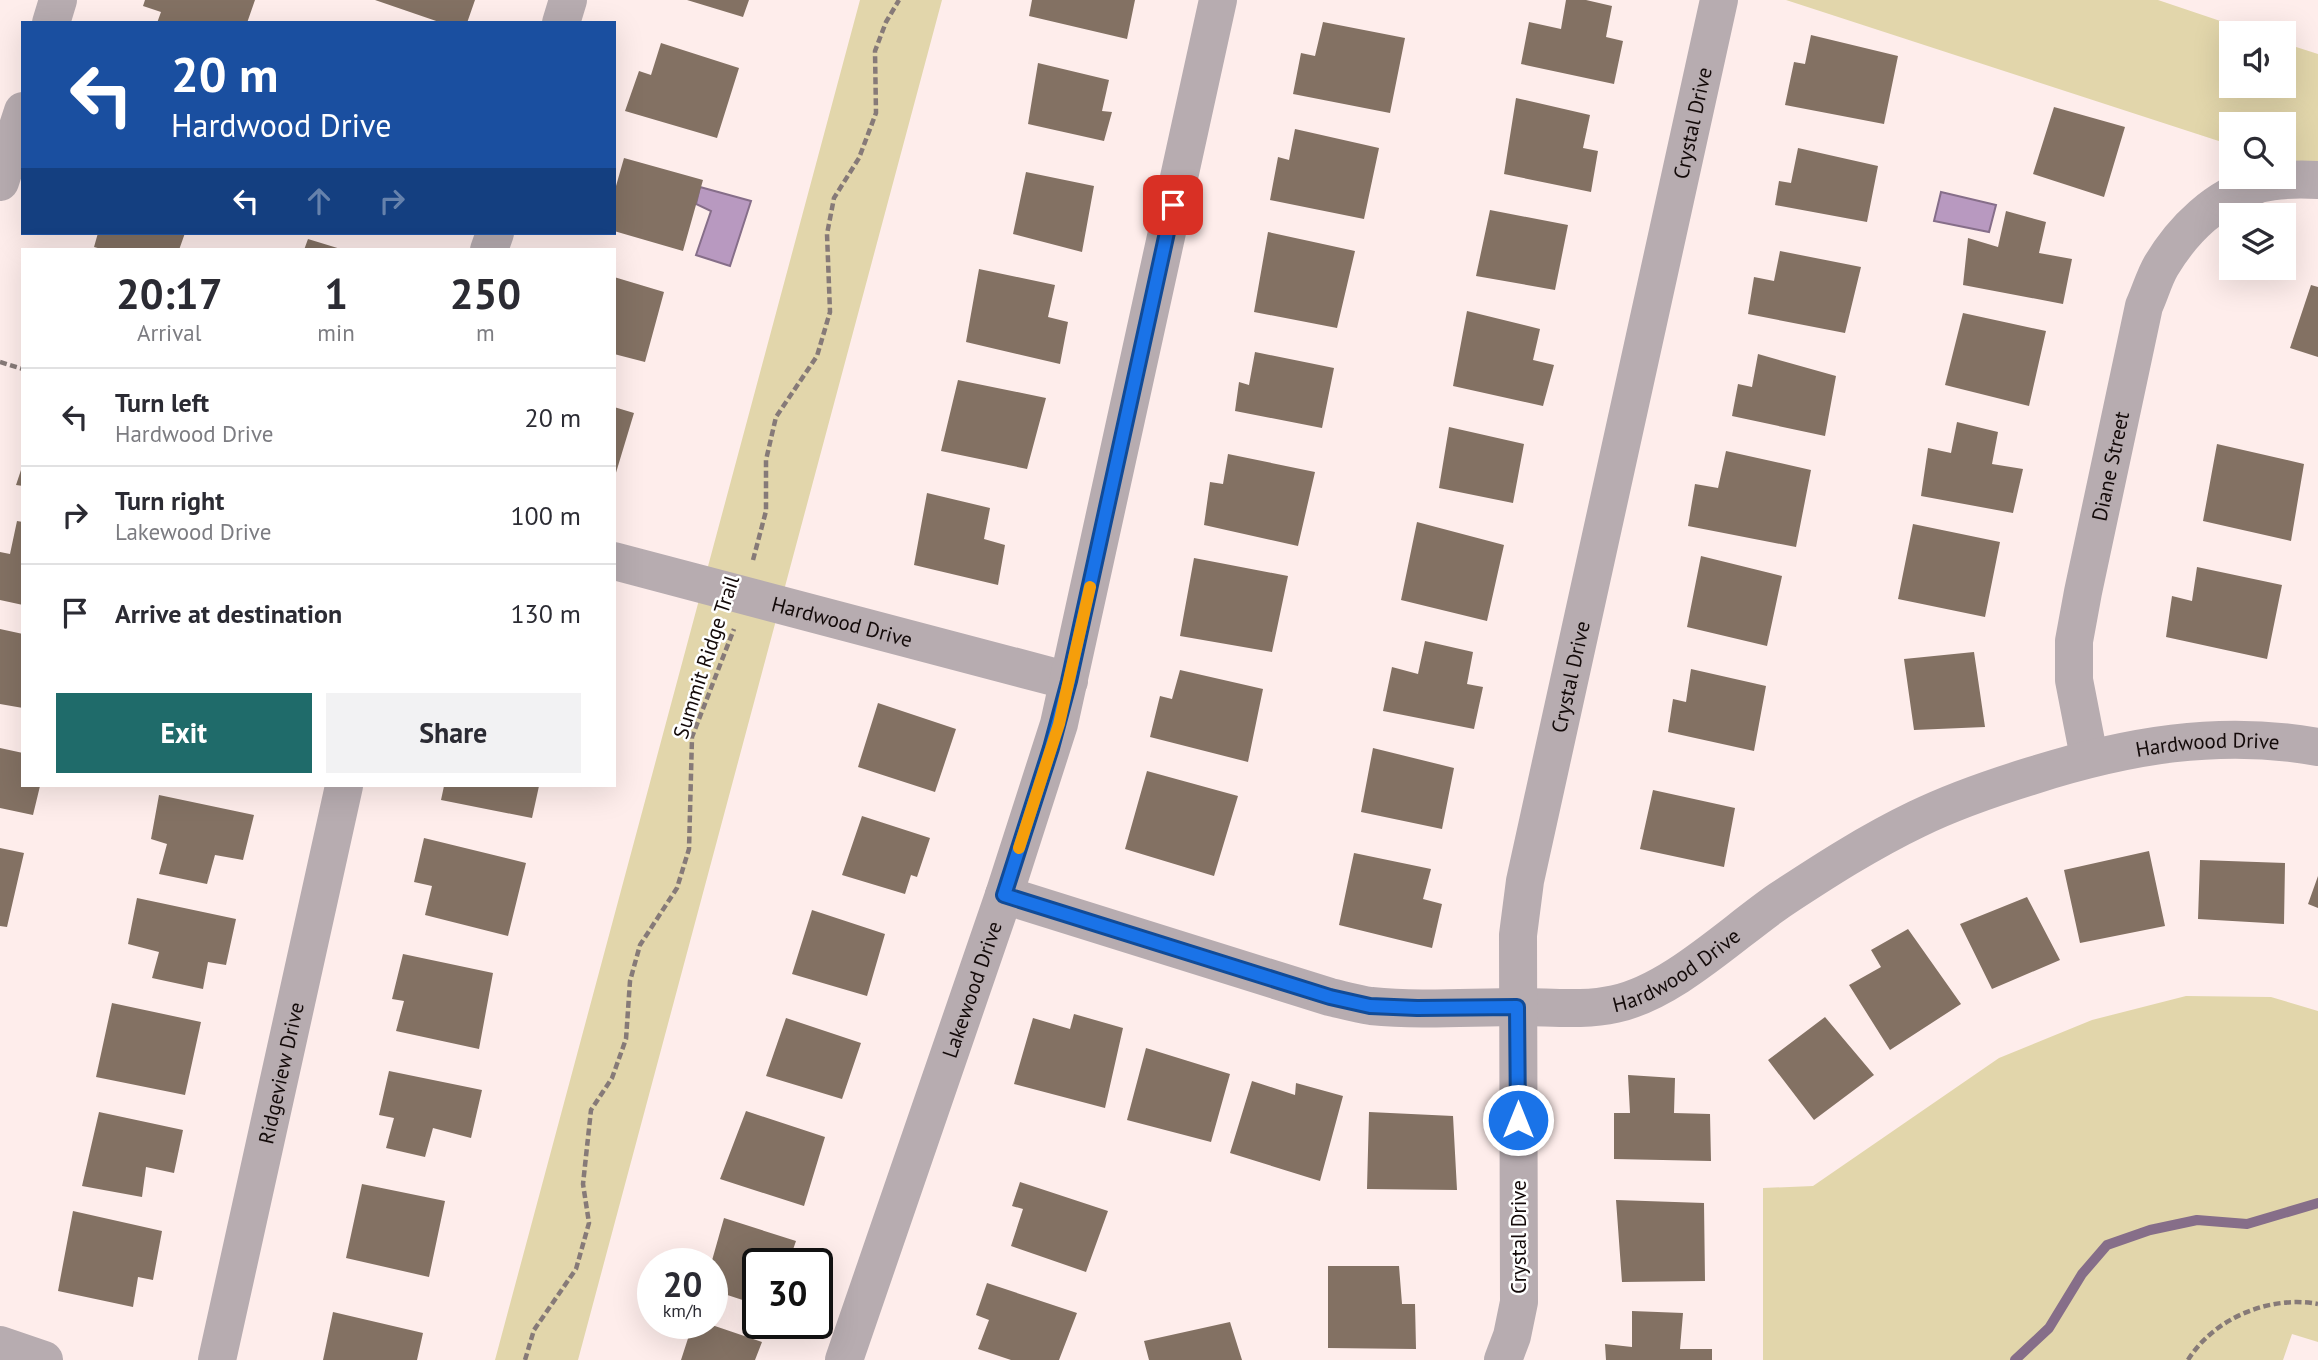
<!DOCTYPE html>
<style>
body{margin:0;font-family:"PT Sans",sans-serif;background:#f2f2f3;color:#2b2b33;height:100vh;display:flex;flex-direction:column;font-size:26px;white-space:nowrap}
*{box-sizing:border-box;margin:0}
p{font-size:23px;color:#7c7c81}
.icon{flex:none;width:38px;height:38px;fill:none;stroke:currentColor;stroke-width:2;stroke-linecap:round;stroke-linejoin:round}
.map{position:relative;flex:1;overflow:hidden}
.drawer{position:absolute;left:21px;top:248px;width:595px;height:539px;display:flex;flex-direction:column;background:#fff;border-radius:0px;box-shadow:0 7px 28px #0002}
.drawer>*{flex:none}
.guide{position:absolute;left:21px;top:21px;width:595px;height:214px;border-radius:0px;box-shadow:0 7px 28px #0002;background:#1a4fa0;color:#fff;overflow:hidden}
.controls{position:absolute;left:2219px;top:21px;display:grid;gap:14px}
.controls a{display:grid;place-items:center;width:77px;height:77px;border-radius:0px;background:#fff;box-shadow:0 7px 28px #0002;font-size:35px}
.speed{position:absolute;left:637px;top:1248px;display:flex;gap:14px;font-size:35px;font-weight:700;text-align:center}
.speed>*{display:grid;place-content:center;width:91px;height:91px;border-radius:50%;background:#fff;box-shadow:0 7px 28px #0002;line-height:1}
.speed small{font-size:18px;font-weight:400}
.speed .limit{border:4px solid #111;border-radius:10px;background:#fff;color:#111}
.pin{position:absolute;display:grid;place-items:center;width:60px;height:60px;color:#fff;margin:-30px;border-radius:14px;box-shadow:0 4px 10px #0006}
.me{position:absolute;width:77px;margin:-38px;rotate:0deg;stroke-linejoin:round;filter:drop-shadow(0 0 5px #0008)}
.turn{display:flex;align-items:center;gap:24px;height:147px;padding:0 35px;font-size:32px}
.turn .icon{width:91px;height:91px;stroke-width:2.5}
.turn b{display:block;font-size:49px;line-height:60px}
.lanes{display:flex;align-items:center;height:66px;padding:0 35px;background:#0003;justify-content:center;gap:35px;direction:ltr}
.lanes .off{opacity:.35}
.eta{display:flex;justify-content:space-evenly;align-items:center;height:119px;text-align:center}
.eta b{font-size:42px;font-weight:800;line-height:49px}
.primary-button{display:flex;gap:14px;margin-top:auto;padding:14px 35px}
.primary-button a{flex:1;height:80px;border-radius:0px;background:#1f6b6a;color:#fff;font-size:28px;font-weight:800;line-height:80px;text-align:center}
.primary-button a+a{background:#f2f2f3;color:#2b2b33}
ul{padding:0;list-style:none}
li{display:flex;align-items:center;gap:21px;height:98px;padding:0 35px;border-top:2px solid #e1e1e2}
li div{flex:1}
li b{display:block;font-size:26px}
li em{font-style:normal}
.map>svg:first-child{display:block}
.green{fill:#e2d6ab}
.water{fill:#b899c0;stroke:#866e89;stroke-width:2}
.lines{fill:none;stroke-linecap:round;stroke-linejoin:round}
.stream{stroke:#866e89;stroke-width:10}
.building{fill:#837163}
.path{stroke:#867a78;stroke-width:4.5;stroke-dasharray:7 3.5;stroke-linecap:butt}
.minor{stroke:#b7acb0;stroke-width:38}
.route-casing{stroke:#114b97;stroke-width:18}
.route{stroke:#1a73e8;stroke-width:12}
.slow{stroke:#f59e0b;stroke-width:12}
.labels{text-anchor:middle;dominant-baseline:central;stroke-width:5;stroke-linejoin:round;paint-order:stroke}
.street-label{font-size:21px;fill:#130a09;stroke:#fff}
</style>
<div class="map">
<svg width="2318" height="1360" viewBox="0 0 2318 1360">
<rect width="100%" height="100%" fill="#feedeb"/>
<path class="green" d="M860,0h82l-364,1360h-83z
M1786,0h372l98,33h-25v53h53v-43l34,11v119l-34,-11v-38h-53v21z
M2186,996l85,1 47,14v331l-26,-8 -9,26h-520v-172l50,-2 186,-128 93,-38z"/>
<path class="water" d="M700,187l51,14 -21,65 -34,-11 15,-44 -15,-7z
M1941,192l55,13 -7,27 -55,-11z"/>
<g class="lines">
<path class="stream" d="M2015,1360l34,-32 33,-54 25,-29 43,-15 47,-10 50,4 71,-21"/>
</g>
<path class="building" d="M145,0h110l-8,23h-90l4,-11 -18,-6z
M375,0h100l-8,23h-25z
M687,0h62l-6,17z
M1032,0h103l-8,39 -98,-23z
M1566,0h20l26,6 -6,31 17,4 -9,43 -93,-20 8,-42 32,7z
M1323,22l82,16 -15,75 -97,-19 8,-41 14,3z
M1811,35l87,21 -14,68 -99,-19 9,-43 11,2z
M661,43l78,25 -22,70 -92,-27 14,-40 12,4z
M1038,63l71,17 -7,31 10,1 -8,29 -76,-17z
M1516,98l74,17 -7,33 15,3 -7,41 -87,-18z
M2054,107l71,20 -21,70 -71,-23z
M1295,129l84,19 -15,71 -94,-19 8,-43 11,3z
M1798,148l80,18 -11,56 -92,-17 4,-24 12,2z
M624,158l79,22 -20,71 -69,-20v-46l2,1z
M1026,172l68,14 -12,66 -69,-18z
M1490,210l78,15 -13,65 -79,-14z
M2006,211l40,11 -7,31 33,6 -9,45 -100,-19 5,-47 30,9z
M1268,232l87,19 -18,77 -83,-16z
M98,233h87l-6,17h-74l-11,-3z
M308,239l36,11h-40z
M1780,251l81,16 -16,66 -97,-19 6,-37 20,4z
M979,269l76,16 -7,32 20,5 -8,42 -94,-22z
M614,277l50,15 -19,70 -31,-8z
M2311,285l7,2v70l-28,-9z
M1467,311l73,18 -7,31 21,5 -11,41 -90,-20z
M1963,313l83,18 -17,75 -84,-21z
M1255,352l79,16 -12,60 -87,-17 4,-29 10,3z
M1758,354l78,22 -11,60 -93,-20 6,-32 14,3z
M958,380l88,18 -19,71 -86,-18z
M614,407l20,6 -19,63h-1z
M1957,422l41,10 -6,32 31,5 -10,44 -92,-17 7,-48 23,5z
M1449,427l75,17 -11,59 -74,-15z
M2217,444l87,20 -13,77 -88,-20z
M1726,451l85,19 -15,77 -108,-21 7,-42 23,4z
M1228,454l87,18 -17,74 -94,-21 6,-43 13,2z
M23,464v22l-7,-1z
M927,493l63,15 -6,31 21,6 -7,40 -84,-20z
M17,521l6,1v83l-23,-5v-48l10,2z
M1417,522l87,23 -17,76 -86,-21z
M1913,524l87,18 -15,75 -87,-18z
M1701,556l81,20 -15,70 -80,-19z
M1194,558l94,18 -16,76 -92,-16z
M2197,567l85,18 -15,74 -101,-22 6,-41 20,5z
M0,629l23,5v74l-23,-4z
M1425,641l48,11 -6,32 16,3 -9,42 -91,-18 9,-44 26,7z
M1974,652l11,75 -71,3 -10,-71z
M1691,669l75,17 -12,65 -86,-19 5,-33 13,3z
M1180,670l83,19 -15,73 -98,-25 10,-41 12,3z
M878,703l78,26 -21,63 -77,-25z
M0,748l23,5v33h17l-7,29 -33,-7z
M1373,748l81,20 -12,61 -81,-17z
M1147,771l91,25 -24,80 -89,-27z
M444,786h95l-7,32 -91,-18z
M1653,790l82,18 -11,59 -84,-18z
M159,795l95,20 -11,45 -28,-5 -8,29 -48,-10 8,-30 -16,-5z
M862,816l68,22 -13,39 -6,-2 -6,19 -63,-19z
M424,838l102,25 -18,73 -83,-21 7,-29 -18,-4z
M0,848l24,5 -17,74 -7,-1z
M2149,851l16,75 -85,17 -16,-73z
M1354,853l77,16 -8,30 19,5 -10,44 -93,-23z
M2200,860l85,3 -1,61 -86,-5z
M2318,876v32l-10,-4z
M2027,897l33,63 -68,29 -32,-65z
M137,898l99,21 -10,46 -18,-3 -5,27 -51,-11 7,-26 -31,-8z
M812,910l73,24 -18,62 -75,-22z
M1908,929l53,75 -71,46 -41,-65 32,-18 -10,-17z
M403,954l90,19 -14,76 -83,-18 8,-30 -12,-2z
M112,1003l89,19 -16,73 -89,-18z
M1074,1014l49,14 -18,80 -91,-24 19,-66 37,11z
M1825,1017l49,58 -60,45 -46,-60z
M786,1018l75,25 -19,56 -76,-23z
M1146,1048l84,26 -19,68 -84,-22z
M389,1071l93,19 -11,48 -38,-10 -8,29 -39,-9 8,-30 -15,-3z
M1628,1075l47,3 -1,35 36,1 1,47 -97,-2v-46h16z
M1252,1081l43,14 1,-12 47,13 -23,85 -90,-28z
M746,1111l79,26 -21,69 -84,-27z
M99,1112l84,18 -9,43 -28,-6 -4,30 -60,-11z
M1369,1112l84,4 4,74 -90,-1z
M1020,1182l88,29 -22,61 -75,-26 12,-37 -11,-3z
M362,1184l83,17 -16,76 -83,-19z
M1616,1200l88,3 1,78 -83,1z
M73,1211l89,20 -9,49 -15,-3 -5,30 -75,-16z
M724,1218l72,23 -8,23h-30v41l-46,-15 -1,-26z
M1328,1266h71l3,38h13l1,45 -88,-1z
M987,1283l90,30 -18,47h-48l-33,-11 11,-29 -13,-5z
M1632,1311l51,2 -3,36h32v11h-106l-1,-16 27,3z
M333,1312l90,21 -6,27h-94z
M1230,1322l12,38h-93l-5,-19z
M693,1323h13l56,19 -7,18h-74z"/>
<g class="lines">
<path class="path" d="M0,362l23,7
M753,560l13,-49v-51l10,-43 41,-61 13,-44 -3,-78 7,-36 25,-40 17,-45 -1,-62 11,-29 13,-22
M525,1360l9,-30 42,-61 13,-46 -6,-39 8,-74 21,-32 14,-39 4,-58 10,-36 37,-57 12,-39 3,-112 42,-108
M2188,1360c26,-42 82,-65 130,-56"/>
<g class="minor">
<path d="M51,23l7,-23"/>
<path d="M561,23l7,-23"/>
<path d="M0,182l23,-71"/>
<path d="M489,250l6,-17"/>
<path id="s1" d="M614,561l455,120"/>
<path id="s2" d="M2089,757l-15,-77v-39l9,-49 61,-286c6,-13 10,-28 17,-40 22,-37 55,-69 98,-82 19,-5 39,-5 59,-4"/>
<path id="s3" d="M1004,895l326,102c13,3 27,7 41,9 49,5 99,1 149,1 31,0 64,4 95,-3 57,-12 117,-71 165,-104 44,-29 89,-58 137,-81 37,-18 75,-31 114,-43 94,-30 188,-47 287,-29"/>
<path d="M0,1345l44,15"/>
<path id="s4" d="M217,1360l127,-574"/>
<path id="s5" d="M844,1360l160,-465 55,-171 159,-724"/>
<path id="s6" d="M1503,1360l9,-24 7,-34 -1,-367 7,-54 194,-881"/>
</g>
</g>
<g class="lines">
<g class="route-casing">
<path id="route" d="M1173,205l-104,476 -18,67 -47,147 326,102 40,9 47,2 100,-1 1,113"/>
</g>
<use href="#route" class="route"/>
<path class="slow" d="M1019,848l40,-124 31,-137"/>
</g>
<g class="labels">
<g class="street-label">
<text stroke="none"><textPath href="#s6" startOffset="1258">Crystal Drive</textPath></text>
<text stroke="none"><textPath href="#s2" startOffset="296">Diane Street</textPath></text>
<text stroke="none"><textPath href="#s1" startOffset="236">Hardwood Drive</textPath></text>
<text transform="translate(706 657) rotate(-72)">Summit Ridge Trail</text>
<text stroke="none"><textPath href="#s6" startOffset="691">Crystal Drive</textPath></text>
<text stroke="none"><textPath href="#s3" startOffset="1286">Hardwood Drive</textPath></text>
<text stroke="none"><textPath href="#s3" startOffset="698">Hardwood Drive</textPath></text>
<text stroke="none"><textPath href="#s5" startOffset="392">Lakewood Drive</textPath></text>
<text stroke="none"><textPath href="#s4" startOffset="294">Ridgeview Drive</textPath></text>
<text transform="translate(1518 1237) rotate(-90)">Crystal Drive</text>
</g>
</g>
</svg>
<div class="controls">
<a><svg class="icon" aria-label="sound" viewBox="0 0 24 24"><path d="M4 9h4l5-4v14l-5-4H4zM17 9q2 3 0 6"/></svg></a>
<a><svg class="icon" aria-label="search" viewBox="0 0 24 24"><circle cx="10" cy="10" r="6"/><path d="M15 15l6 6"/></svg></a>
<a><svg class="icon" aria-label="layers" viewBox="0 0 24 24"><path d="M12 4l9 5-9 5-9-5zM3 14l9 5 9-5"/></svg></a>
</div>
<div class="speed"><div>20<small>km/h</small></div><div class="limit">30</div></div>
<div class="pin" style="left:1173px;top:205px;background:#d93025"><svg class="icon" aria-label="arrive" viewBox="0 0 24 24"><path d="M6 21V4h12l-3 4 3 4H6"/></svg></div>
<svg class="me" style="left:1518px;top:1120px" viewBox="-20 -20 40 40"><circle r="17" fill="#1a73e8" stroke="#fff" stroke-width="3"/><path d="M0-11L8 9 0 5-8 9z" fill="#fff"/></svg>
<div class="guide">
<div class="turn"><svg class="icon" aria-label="left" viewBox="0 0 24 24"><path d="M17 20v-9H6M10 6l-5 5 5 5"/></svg><div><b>20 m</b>Hardwood Drive</div></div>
<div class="lanes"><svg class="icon" aria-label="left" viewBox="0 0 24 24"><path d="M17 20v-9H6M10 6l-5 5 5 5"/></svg><svg class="icon off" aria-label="ahead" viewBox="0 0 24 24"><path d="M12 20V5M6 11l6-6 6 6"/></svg><svg class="icon off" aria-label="right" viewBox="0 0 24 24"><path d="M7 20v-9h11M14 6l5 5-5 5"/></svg></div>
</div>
<section class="drawer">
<div class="eta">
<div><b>20:17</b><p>Arrival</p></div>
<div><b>1</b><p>min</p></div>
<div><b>250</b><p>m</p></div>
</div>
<ul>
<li><svg class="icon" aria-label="left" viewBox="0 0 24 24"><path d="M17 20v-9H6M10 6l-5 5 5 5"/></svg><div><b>Turn left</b><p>Hardwood Drive</p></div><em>20 m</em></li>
<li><svg class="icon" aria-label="right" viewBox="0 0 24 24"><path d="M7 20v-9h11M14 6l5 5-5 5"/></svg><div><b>Turn right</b><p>Lakewood Drive</p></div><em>100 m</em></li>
<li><svg class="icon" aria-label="arrive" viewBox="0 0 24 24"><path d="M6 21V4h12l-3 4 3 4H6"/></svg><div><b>Arrive at destination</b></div><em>130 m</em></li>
</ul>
<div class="primary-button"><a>Exit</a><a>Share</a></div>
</section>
</div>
